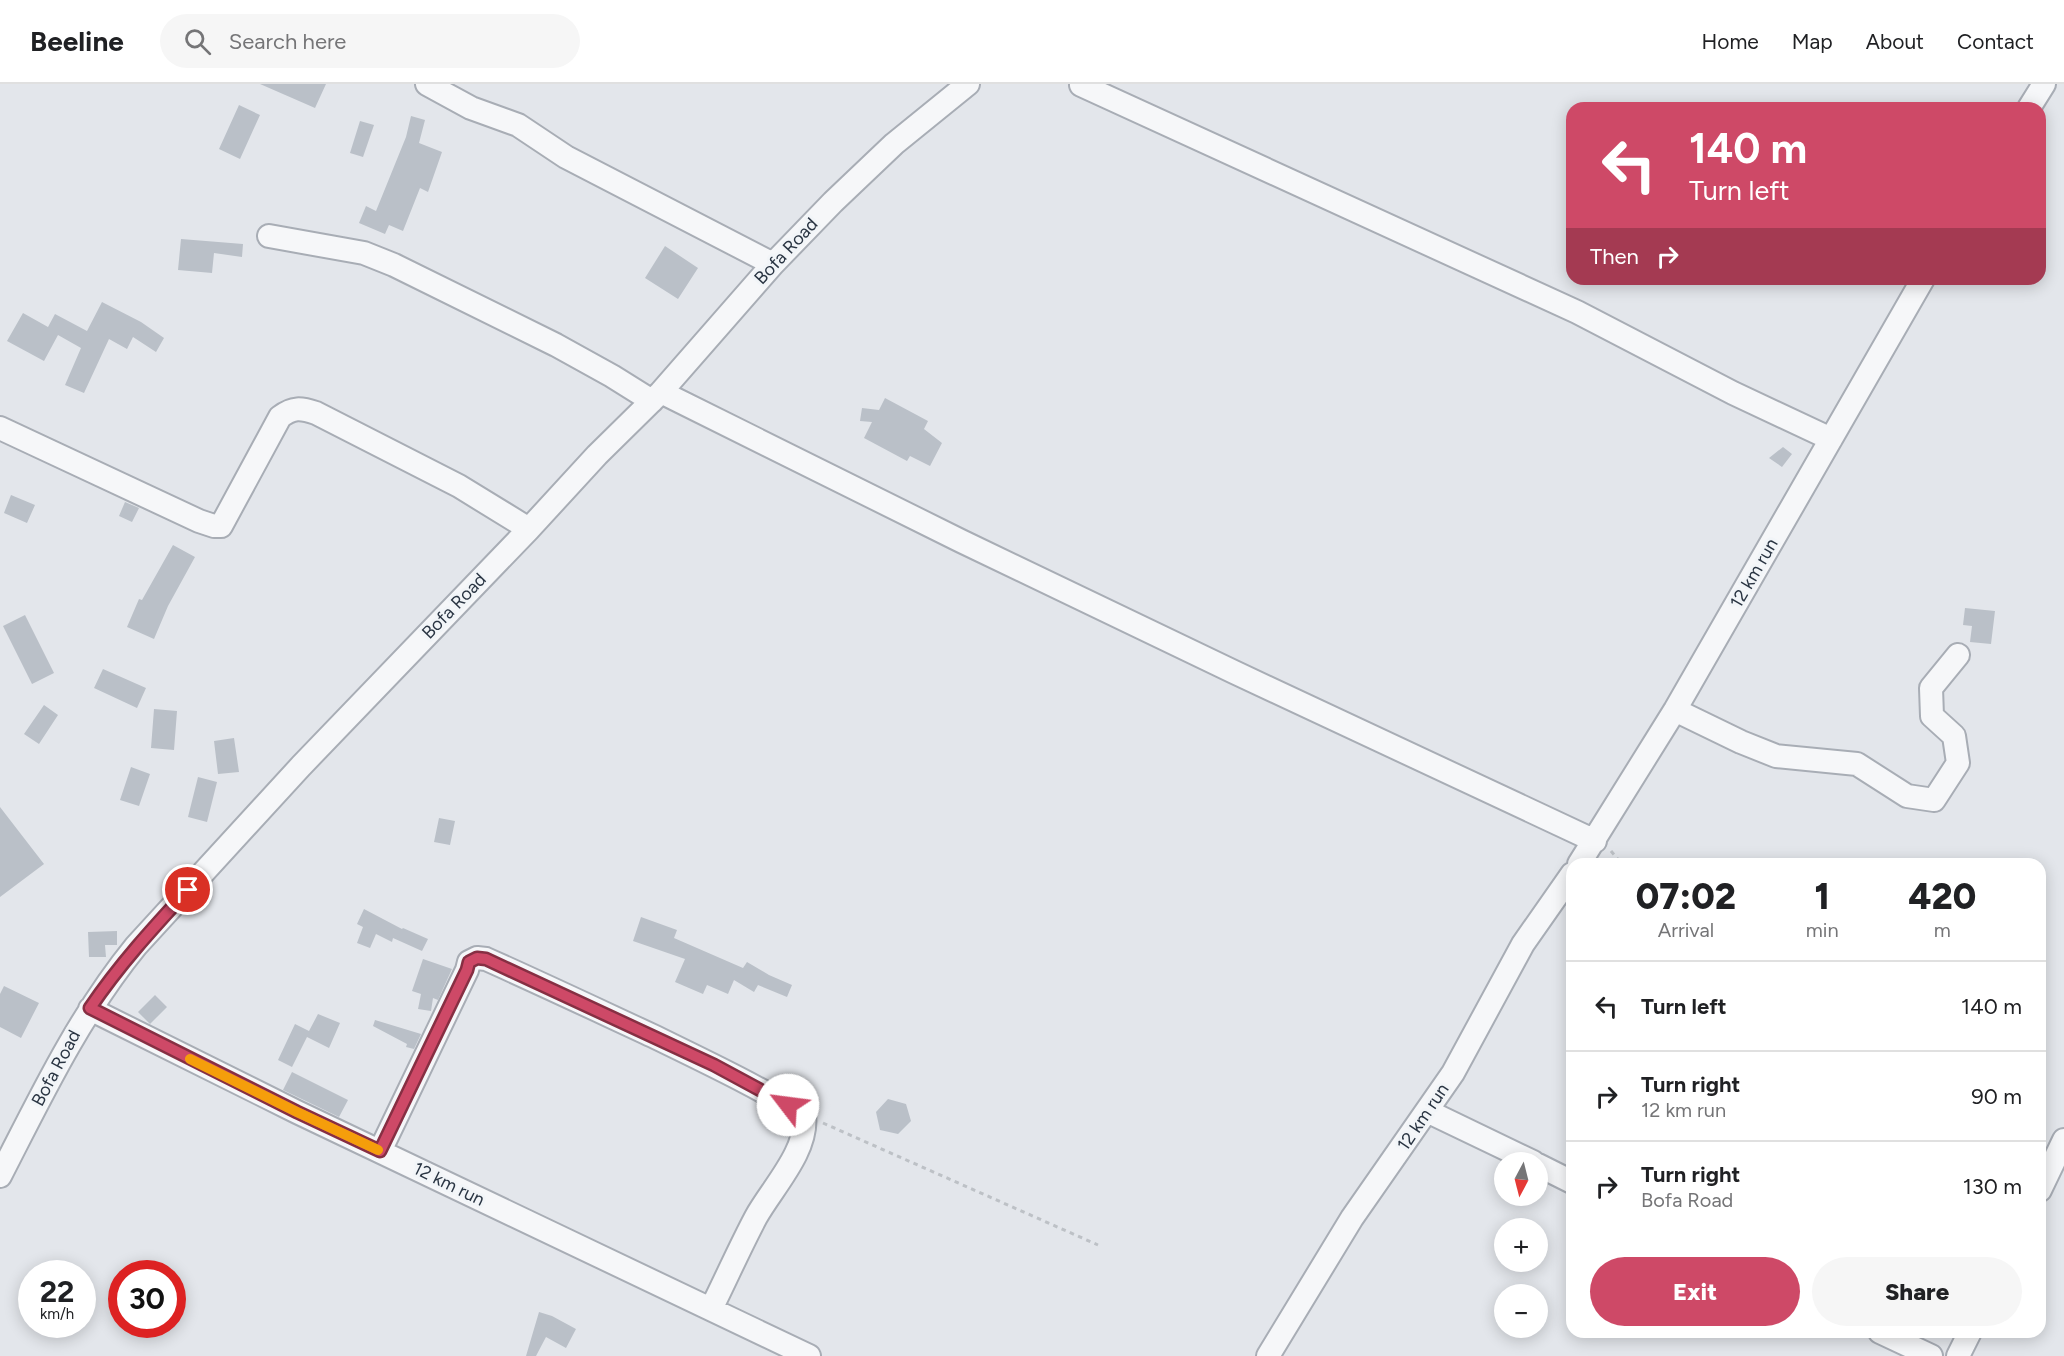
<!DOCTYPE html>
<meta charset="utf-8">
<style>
body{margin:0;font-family:Figtree,sans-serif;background:#f6f6f6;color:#202124;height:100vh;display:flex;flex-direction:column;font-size:22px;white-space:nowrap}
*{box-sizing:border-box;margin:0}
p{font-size:20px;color:#757577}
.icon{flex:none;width:33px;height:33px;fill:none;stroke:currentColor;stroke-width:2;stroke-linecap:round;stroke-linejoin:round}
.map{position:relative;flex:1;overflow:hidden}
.sheet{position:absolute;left:1566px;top:774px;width:480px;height:480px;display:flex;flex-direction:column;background:#fff;border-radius:18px;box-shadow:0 3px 15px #0003}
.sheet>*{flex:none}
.guide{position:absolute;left:1566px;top:18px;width:480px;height:183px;border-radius:18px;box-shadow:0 3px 15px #0003;background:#ce4967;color:#fff;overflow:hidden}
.needle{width:39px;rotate:187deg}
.controls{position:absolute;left:1494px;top:1068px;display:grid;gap:12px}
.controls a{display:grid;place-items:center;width:54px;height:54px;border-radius:50%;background:#fff;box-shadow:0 3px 15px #0003;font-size:30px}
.speed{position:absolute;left:18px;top:1176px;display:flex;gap:12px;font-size:30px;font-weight:700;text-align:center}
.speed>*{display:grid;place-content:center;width:78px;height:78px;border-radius:50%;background:#fff;box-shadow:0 3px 15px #0003;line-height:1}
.speed small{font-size:15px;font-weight:400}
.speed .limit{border:9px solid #d22;background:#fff;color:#111}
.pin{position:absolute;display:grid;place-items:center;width:51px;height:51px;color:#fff;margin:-26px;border:3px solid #fff;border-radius:50%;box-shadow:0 2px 6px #0007}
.me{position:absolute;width:66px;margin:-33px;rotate:300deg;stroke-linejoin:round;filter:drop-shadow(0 0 4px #0008)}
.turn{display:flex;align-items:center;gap:21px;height:126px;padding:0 24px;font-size:27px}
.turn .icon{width:78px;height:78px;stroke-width:2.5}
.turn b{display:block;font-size:42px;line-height:51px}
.then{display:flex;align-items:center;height:57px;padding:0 24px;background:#0003;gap:12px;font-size:22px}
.eta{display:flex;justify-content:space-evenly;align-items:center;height:102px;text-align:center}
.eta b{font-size:36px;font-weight:800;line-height:42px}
.button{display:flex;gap:12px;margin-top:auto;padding:12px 24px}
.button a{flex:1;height:69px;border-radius:36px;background:#ce4967;color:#fff;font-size:24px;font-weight:800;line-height:69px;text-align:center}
.button a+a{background:#f6f6f6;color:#202124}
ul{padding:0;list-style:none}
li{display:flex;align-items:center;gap:18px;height:90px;padding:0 24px;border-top:2px solid #e0e0e0}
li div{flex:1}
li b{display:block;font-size:22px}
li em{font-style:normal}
header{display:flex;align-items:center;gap:36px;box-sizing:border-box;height:84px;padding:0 30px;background:#fff;border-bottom:2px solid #e0e0e0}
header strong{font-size:28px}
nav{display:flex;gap:33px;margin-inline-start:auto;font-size:21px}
.search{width:420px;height:54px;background:#f6f6f6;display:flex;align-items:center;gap:15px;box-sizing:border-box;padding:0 21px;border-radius:33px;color:#757577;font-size:22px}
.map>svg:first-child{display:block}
.building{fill:#bac0c8}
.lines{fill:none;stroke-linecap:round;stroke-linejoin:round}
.minor-casing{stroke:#a8adb5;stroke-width:26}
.path{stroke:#bdc1c6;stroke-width:3;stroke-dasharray:4.5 4.5;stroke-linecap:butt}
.minor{stroke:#f6f7f9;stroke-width:22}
.route-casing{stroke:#862f43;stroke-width:15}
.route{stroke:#ce4967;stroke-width:10}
.slow{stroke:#f59e0b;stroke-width:10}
.labels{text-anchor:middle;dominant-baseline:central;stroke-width:6;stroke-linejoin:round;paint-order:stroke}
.street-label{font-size:18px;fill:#2a3543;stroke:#f2f5f8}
</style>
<header>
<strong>Beeline</strong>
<div class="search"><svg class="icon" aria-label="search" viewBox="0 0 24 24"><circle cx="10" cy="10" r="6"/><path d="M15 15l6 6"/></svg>Search here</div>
<nav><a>Home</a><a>Map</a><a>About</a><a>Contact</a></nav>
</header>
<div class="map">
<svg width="2064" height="1272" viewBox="0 0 2064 1272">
<rect width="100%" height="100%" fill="#e3e6eb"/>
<path class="building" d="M260,0h66l-11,24z
M239,21l21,10 -20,44 -21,-10z
M411,32l14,4 -6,23 23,9 -14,40 -8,-4 -17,43 -14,-6 -4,9 -26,-11 7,-17 10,5 30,-74z
M360,37l14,4 -11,32 -13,-4z
M181,155l62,5 -1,13 -28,-4 -2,20 -34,-3z
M665,162l33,22 -20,31 -33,-21z
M102,218l39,20 23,16 -8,14 -23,-15 -6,12 -18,-10 -25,54 -19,-8 16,-37 -23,-13 -14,26 -37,-20 16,-28 25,14 7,-13 32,17z
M885,314l43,23 -4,8 18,14 -12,23 -20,-10 -3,5 -43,-23 8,-16 -12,-1 2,-13 17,2z
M1783,363l9,7 -10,13 -13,-9z
M11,411l24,10 -8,18 -23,-10z
M125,418l14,6 -7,14 -13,-6z
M173,461l22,12 -27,49 -14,33 -27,-12 12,-28 3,1z
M1965,524l30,3 -4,33 -21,-2 2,-16 -9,-1z
M25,531l29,58 -22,11 -29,-58z
M103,585l43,19 -9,20 -43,-20z
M44,621l14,10 -19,29 -15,-10z
M154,625l23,2 -3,39 -23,-2z
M234,654l5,34 -21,2 -4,-33z
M131,683l19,7 -11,32 -19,-6z
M198,693l19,5 -10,40 -19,-5z
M0,723l44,57 -44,33z
M439,734l16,3 -5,24 -16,-3z
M364,825l38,20 1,-1 25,11 -6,12 -29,-13 -1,4 -16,-8 -6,14 -13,-5 6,-16 -6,-3z
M641,833l36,13 -3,8 69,30 4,-6 22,13 23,10 -5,12 -29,-12 -4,7 -20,-12 -6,14 -21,-9 -4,9 -28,-12 10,-23 -52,-18z
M117,847v14h-12l1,12h-17l-1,-25z
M423,875l29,10 -14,31 -5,-2 -2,13 -13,-2 3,-15 -9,-3z
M4,902l35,17 -18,35 -21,-11v-33z
M155,911l12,12 -17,17 -12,-12z
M318,930l22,9 -11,25 -22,-11 -15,30 -14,-7 17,-36 14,7z
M375,936l46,14 -7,15 -8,-2 1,-3 -34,-18z
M292,988l56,28 -9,17 -56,-27z
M888,1015l18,5 5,17 -13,13 -18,-4 -4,-18z
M539,1228l13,4 24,13 -10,19 -20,-11 -10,19h-10z"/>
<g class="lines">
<g class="minor-casing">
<path id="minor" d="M427,0l44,24 47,17 48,32 207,107
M1081,1l496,227 156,81 98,46
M2029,24l15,-24
M269,152l95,17 30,12 162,80 56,31 40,25
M661,308l300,149 273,131 361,169
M0,344l199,93 15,5h7l59,-109c13,-10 21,-9 36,-4l143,73 70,43
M1675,626l66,32 35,14 81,8 50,32 27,4 24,-37 -4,-27 -22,-20 -1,-28 27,-33
M1579,780l96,-154 248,-431
M90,925l207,103 512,244
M1427,1027l106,51
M380,1067l87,-181 2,-8 8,-4 9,1c56,25 111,51 167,77 51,25 102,49 151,79 5,35 -32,73 -48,102 -16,30 -30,62 -45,92
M1538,1081l34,17
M0,1092c41,-80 79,-160 136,-230l165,-180 228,-237 68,-74 64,-63 112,-128 60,-62 61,-58 74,-60
M2040,1106l24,-50
M1880,1248l51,24
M1268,1272l84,-138 101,-145 70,-129 49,-70
M1958,1272l12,-24"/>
</g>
<path class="path" d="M1611,767l11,13
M823,1039l275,122"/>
<use href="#minor" class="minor"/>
</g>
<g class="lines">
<g class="route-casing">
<path id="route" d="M188,806c-35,38 -69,75 -98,118l207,104 83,39 87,-181 2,-8 8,-4 9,1 228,106 74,40"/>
</g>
<use href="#route" class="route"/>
<path class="slow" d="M190,975l107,53 81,38"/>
</g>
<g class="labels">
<g class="street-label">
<text transform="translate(786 167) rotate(-47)">Bofa Road</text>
<text transform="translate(1754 489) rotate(-60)">12 km run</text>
<text transform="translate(454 522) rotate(-46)">Bofa Road</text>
<text transform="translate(56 984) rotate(-62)">Bofa Road</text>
<text transform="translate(1423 1033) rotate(-56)">12 km run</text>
<text transform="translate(449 1100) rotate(26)">12 km run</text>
</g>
</g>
</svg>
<div class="controls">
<a><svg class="needle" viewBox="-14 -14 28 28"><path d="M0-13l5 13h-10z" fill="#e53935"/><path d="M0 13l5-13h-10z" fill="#757577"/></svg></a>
<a>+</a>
<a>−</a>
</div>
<div class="speed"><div>22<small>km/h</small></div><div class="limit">30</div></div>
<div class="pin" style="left:188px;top:806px;background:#d93025"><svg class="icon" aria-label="arrive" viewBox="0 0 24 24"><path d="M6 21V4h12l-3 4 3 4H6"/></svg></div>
<svg class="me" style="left:788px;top:1021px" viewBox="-20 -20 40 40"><circle r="19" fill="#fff"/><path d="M0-13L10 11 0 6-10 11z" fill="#ce4967"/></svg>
<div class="guide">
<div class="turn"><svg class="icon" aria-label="left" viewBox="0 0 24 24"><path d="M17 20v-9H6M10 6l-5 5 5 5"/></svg><div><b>140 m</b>Turn left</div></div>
<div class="then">Then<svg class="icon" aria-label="right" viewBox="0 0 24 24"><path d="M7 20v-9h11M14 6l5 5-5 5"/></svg></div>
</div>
<section class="sheet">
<div class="eta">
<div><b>07:02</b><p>Arrival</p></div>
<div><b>1</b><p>min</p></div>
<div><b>420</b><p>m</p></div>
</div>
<ul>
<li><svg class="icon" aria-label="left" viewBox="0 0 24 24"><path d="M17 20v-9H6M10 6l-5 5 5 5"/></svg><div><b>Turn left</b></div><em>140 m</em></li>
<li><svg class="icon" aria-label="right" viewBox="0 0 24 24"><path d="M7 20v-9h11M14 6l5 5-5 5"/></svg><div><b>Turn right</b><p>12 km run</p></div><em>90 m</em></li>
<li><svg class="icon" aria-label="right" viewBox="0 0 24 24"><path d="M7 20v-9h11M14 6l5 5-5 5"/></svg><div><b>Turn right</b><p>Bofa Road</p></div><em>130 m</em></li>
</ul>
<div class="button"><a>Exit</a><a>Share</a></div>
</section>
</div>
